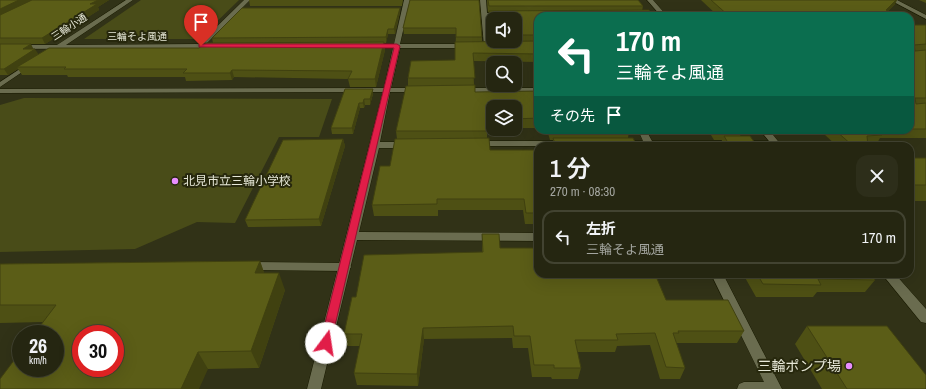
<!DOCTYPE html>
<html lang="ja">
<meta charset="utf-8">
<style>
body{margin:0;font-family:"Archivo Narrow","Noto Sans JP",sans-serif;background:#2d2e1a;color:#f1f3f6;height:100vh;display:flex;flex-direction:column;font-size:15px;white-space:nowrap}
*{box-sizing:border-box;margin:0}
p{font-size:13px;color:#a3a59f}
.icon{flex:none;width:22px;height:22px;fill:none;stroke:currentColor;stroke-width:2;stroke-linecap:round;stroke-linejoin:round}
.map{position:relative;flex:1;overflow:hidden}
.side{position:absolute;left:534px;top:142px;width:380px;height:136px;display:flex;flex-direction:column;background:#252611;border-radius:12px;box-shadow:0 4px 16px #0002,0 0 0 1px #424331}
.side>*{flex:none}
.top-card{position:absolute;left:534px;top:12px;width:380px;height:122px;border-radius:12px;box-shadow:0 4px 16px #0002,0 0 0 1px #424331;background:#0b6e4f;color:#fff;overflow:hidden}
.controls{position:absolute;left:486px;top:12px;display:grid;gap:8px}
.controls a{display:grid;place-items:center;width:36px;height:36px;border-radius:8px;background:#252611;box-shadow:0 4px 16px #0002,0 0 0 1px #424331;font-size:20px}
.speed{position:absolute;left:12px;top:325px;display:flex;gap:8px;font-size:20px;font-weight:700;text-align:center}
.speed>*{display:grid;place-content:center;width:52px;height:52px;border-radius:50%;background:#252611;box-shadow:0 4px 16px #0002,0 0 0 1px #424331;line-height:1}
.speed small{font-size:10px;font-weight:400}
.speed .limit{border:6px solid #d22;background:#fff;color:#111}
.pin{position:absolute;display:grid;place-items:center;width:34px;height:34px;color:#fff;margin:-41px -17px;border-radius:50% 50% 50% 0;rotate:-45deg;box-shadow:0 0 4px #0007}
.pin .icon{rotate:45deg}
.me{position:absolute;width:44px;margin:-22px;rotate:14deg;stroke-linejoin:round;filter:drop-shadow(0 0 3px #0008)}
.turn{display:flex;align-items:center;gap:14px;height:84px;padding:0 16px;font-size:18px}
.turn .icon{width:52px;height:52px;stroke-width:2.5}
.turn b{display:block;font-size:28px;line-height:34px}
.then{display:flex;align-items:center;height:38px;padding:0 16px;background:#0003;gap:8px;font-size:15px}
.round{display:grid;place-items:center;flex:none;width:42px;height:42px;border-radius:12px;background:#2d2e1a}
.summary{display:flex;align-items:center;justify-content:space-between;height:68px;padding:0 16px}
h1{font-size:24px;font-weight:600;line-height:30px}
ul{padding:0;list-style:none}
li{display:flex;align-items:center;gap:12px;height:54px;margin:0 8px 6px;padding:0 8px;border:2px solid #424331;border-radius:12px}
li div{flex:1}
li b{display:block;font-size:15px}
li em{font-style:normal}
.map>svg:first-child{display:block}
.green{fill:#494c18}
.lines{fill:none;stroke-linecap:round;stroke-linejoin:round}
.service-casing{stroke:#191a01;stroke-width:1}
.minor-casing{stroke:#191a01;stroke-width:1}
.tertiary-casing{stroke:#191a01;stroke-width:1}
.service{fill:#6a6c4f;fill-rule:evenodd}
.minor{fill:#6a6c4f;fill-rule:evenodd}
.tertiary{fill:#6a6c4f;fill-rule:evenodd}
.wall{fill:#4e5014;fill-rule:evenodd}
.shaded-wall{fill:#404110}
.building{fill:#5b5d17;stroke:#404110;fill-rule:evenodd}
.route{fill:#e11d48;stroke:#92132f}
.poi-dot{fill:#e98dfe;stroke:#27280d;stroke-width:1.5}
.labels{text-anchor:middle;dominant-baseline:central;stroke-width:4;stroke-linejoin:round;paint-order:stroke}
.far-street-label{font-size:10px;fill:#e7e8d8;stroke:#27280d}
.poi-label{font-size:12px;fill:#e7e8d8;stroke:#27280d;text-anchor:start}
.near-poi-label{font-size:14px;fill:#e7e8d8;stroke:#27280d;text-anchor:end}
</style>
<div class="map">
<svg width="926" height="389" viewBox="0 0 926 389">
<rect width="100%" height="100%" fill="#313217"/>
<path class="green" d="M141,0h98l-40,39h-115z
M24,98l308,1 -13,38h-40l-44,86 -38,-1 -62,27 -135,3v-147z"/>
<g class="lines">
<g class="service-casing">
<path id="service" d="M248,262l97,1 4,1 2,3 -2,3 -4,1 -97,-1 -4,-1 -2,-3 2,-3z"/>
</g>
<g class="minor-casing">
<path id="minor" d="M126,0h7l-67,45 133,-1 45,-44h6l-44,44 10,1v2l-2,1 -214,1v-4h57z
M404,0h6l-10,44h68l3,2 -3,2h-68l-9,40h27l4,2 -4,2h-28l-10,50h26l4,3 -4,3h-27l-20,84 179,1v8l-181,-1 -36,149h-14l76,-297 -383,1v-4l384,-1 9,-40h-21l-3,-2 3,-2h22z
M480,0h6l1,13h15l3,2 -3,2h-15l3,29 -3,2 -3,-2z
M890,0h7l29,15v4z
M640,13h23l3,2 -28,1v-2z
M29,63l5,1 -34,23v-5z
M459,88h79v4h-76l-4,-2z
M638,130h8l6,11h124l4,3 -1,2h-158l-1,-2 4,-3h19z
M476,141h90l4,3 -1,2h-96l-1,-2 1,-2z
M711,274h12l59,115h-45l2,-5 5,-2h20z"/>
</g>
<g class="tertiary-casing">
<path id="tertiary" d="M647,0h6l14,16h-6z
M760,130h9l13,16h-9z
M882,274h13l31,35v14l-5,-1z"/>
</g>
<use href="#service" class="service"/>
<use href="#minor" class="minor"/>
<use href="#tertiary" class="tertiary"/>
</g>
<path class="wall" d="M0,0h109l-11,7 1,3 -54,34h-45z
M249,0h154l-1,6h-152z
M410,0l72,37v5h9l-2,-24v-6h-1l-1,-12h151l5,6 -1,5 -104,5v46l-65,-1 1,24 1,7 63,-1v37h-23v-21h-22v21h-6v10l3,12h48v74h-13l-2,-14h-85v6h-64l-2,-11 18,-39 7,-27 -1,-8 12,-45v-8l47,-18 1,-26h-52l-1,-6zM493,19h22v22h-22z
M701,0h196l-2,4 -7,7 10,5h-180z
M919,0h7v3z
M400,12l-5,22h-7l-2,9h-2l1,7 -9,37h-26l-2,-8 -114,-2 -2,3 -46,1 -1,-4h-117l-1,-2h-45l-4,-6 -10,6h-8v-31l33,5 5,5 161,-6 14,-5 -1,-5z
M910,23l3,2h13v113h-46l-4,7h-8v1h-31l-13,-12h-35l-4,-4h125z
M345,89l28,5 -3,11h-5l-1,3h-4l-7,26h-21l-1,-6z
M547,130h82v1l-1,7 9,8h-85l1,-6h-3z
M708,130h34l1,1 -3,5 17,10h-37l2,-6h-8z
M343,139l2,7 -24,80 -73,1 -3,-7z
M910,158h16v43h-16z
M482,234l18,14h38v-3v29l128,26 78,31 -7,12h-61l9,25 -5,11h-20l-10,-34 -33,1 -2,6h-38l4,16 -3,11h-26l-1,-2h-19l-4,-29h-15l-1,-10 -88,1 -6,47 -61,-1 -3,-12 6,-27h-13l-3,-12 12,-37 126,-45z
M260,261l4,12 21,17 -26,78 -51,1 -165,-47 -43,1v-59z
M657,274h46l-1,2 -44,1z
M743,274h127l5,6 -10,12h-48l-4,5h-57z
M807,326l119,63h-104l-27,-45z"/>
<path class="shaded-wall" d="M19,0h14l-33,16v-7z
M98,0h11l-11,7 1,3 -54,34 -3,-6 48,-34z
M896,0h1l-2,4 -12,12 3,-6z
M400,8v4l-5,22 -1,-5z
M388,29v5l-2,9v-6z
M384,42l1,8 -9,37 -1,-8z
M31,44l3,6 1,-1 4,6 -22,12 1,2 -10,6 -4,-6 19,-20z
M232,70l2,7 -2,3 -2,-7z
M373,89v5l-3,11v-6z
M364,99l1,6 -1,3 -1,-5z
M359,103l1,5 -7,26 -1,-6z
M343,139l2,7 -24,80 -2,-7z
M260,261l6,17 -11,-5z
M279,273l6,17 -26,78 -8,-17z
M423,328l1,11 -6,47 -1,-12z
M198,352l10,17 -9,20h-18z"/>
<path class="building" d="M0,0h19l-19,9z
M32,0h66l-8,4h7l-55,34h-42v-23z
M410,0h69l3,37h-26v-9h-53z
M488,0h150l5,6h-154z
M711,0h185l-10,10 12,6h-169z
M242,8h158l-6,21h-6l-2,8 -174,1z
M649,10l4,6h-115v19h-23v-16h-22v16h-1l-3,-24z
M910,23l3,2h13v19l-12,1 1,6 11,-1v48h-11l1,6 10,-1v26h-16z
M538,41v13l-65,-1 2,25h-67l3,-17 44,-1v-18z
M384,42l-9,37h-27l4,-8 -120,-1 -2,3h-47l4,-4h-123l2,-2h-49l32,-19h150l6,-5z
M0,44h31l-8,5h12l-31,20h-4z
M475,85v7l63,-1v27l-23,1v-12h-22v12h-7l2,12h-92l10,-45z
M345,89h28l-3,10h-6l-1,4h-4l-7,25h-21z
M551,130h78v1h-78z
M717,130h25l1,1h-25z
M835,130h41l6,5 -15,1 1,10h-15z
M724,136h26l7,10h-27z
M489,138l1,12h48v63h-12l-2,-14h-87v5l-65,1 8,-39h10l5,-27z
M553,138h80l4,8h-81z
M343,139l-24,80 -74,1 38,-80z
M910,158h16v27h-16z
M482,234h17l1,14h38v26h117l11,26h62l16,31h-66l1,2h-6l12,35 -19,-1 -11,-34 -39,1 2,6h-43l6,28h-27v-3h-20l-4,-29h-16l-1,-10 -90,2 -6,46 -63,-1 8,-39h-18l8,-37h4l8,-42 119,-3z
M260,261l-5,12h24l-28,78 -53,1 -17,37h-181v-10l21,-28v17h34v-34h-21l22,-29h-56v-41zM81,334h34v34h-34z
M757,274h113l5,6 -57,-1 3,6 -58,-1z
M807,326h80l39,49v14h-79z"/>
<path class="route" d="M199,44h198l3,2 -70,301 -4,1 -5,-1 -1,-4 74,-295 -193,-1h-2z"/>
<g class="poi-dot">
<circle cx="175" cy="181" r="4"/>
<circle cx="849" cy="366" r="4"/>
</g>
<g class="labels">
<g class="far-street-label">
<text transform="translate(69 27) rotate(-33)">三輪小通</text>
<text x="137" y="36">三輪そよ風通</text>
</g>
<g class="poi-label">
<text x="183" y="181">北見市立三輪小学校</text>
</g>
<g class="near-poi-label">
<text x="841" y="366">三輪ポンプ場</text>
</g>
</g>
</svg>
<div class="controls">
<a><svg class="icon" aria-label="sound" viewBox="0 0 24 24"><path d="M4 9h4l5-4v14l-5-4H4zM17 9q2 3 0 6"/></svg></a>
<a><svg class="icon" aria-label="search" viewBox="0 0 24 24"><circle cx="10" cy="10" r="6"/><path d="M15 15l6 6"/></svg></a>
<a><svg class="icon" aria-label="layers" viewBox="0 0 24 24"><path d="M12 4l9 5-9 5-9-5zM3 14l9 5 9-5"/></svg></a>
</div>
<div class="speed"><div>26<small>km/h</small></div><div class="limit">30</div></div>
<div class="pin" style="left:201px;top:46px;background:#d93025"><svg class="icon" aria-label="arrive" viewBox="0 0 24 24"><path d="M6 21V4h12l-3 4 3 4H6"/></svg></div>
<svg class="me" style="left:326px;top:343px" viewBox="-20 -20 40 40"><circle r="19" fill="#fff"/><path d="M0-13L10 11 0 6-10 11z" fill="#e11d48"/></svg>
<div class="top-card">
<div class="turn"><svg class="icon" aria-label="left" viewBox="0 0 24 24"><path d="M17 20v-9H6M10 6l-5 5 5 5"/></svg><div><b>170 m</b>三輪そよ風通</div></div>
<div class="then">その先<svg class="icon" aria-label="arrive" viewBox="0 0 24 24"><path d="M6 21V4h12l-3 4 3 4H6"/></svg></div>
</div>
<section class="side">
<div class="summary"><div><h1>1 分</h1><p>270 m · 08:30</p></div><a class="round"><svg class="icon" aria-label="close" viewBox="0 0 24 24"><path d="M6 6l12 12M18 6L6 18"/></svg></a></div>
<ul>
<li><svg class="icon" aria-label="left" viewBox="0 0 24 24"><path d="M17 20v-9H6M10 6l-5 5 5 5"/></svg><div><b>左折</b><p>三輪そよ風通</p></div><em>170 m</em></li>
</ul>
</section>
</div>
